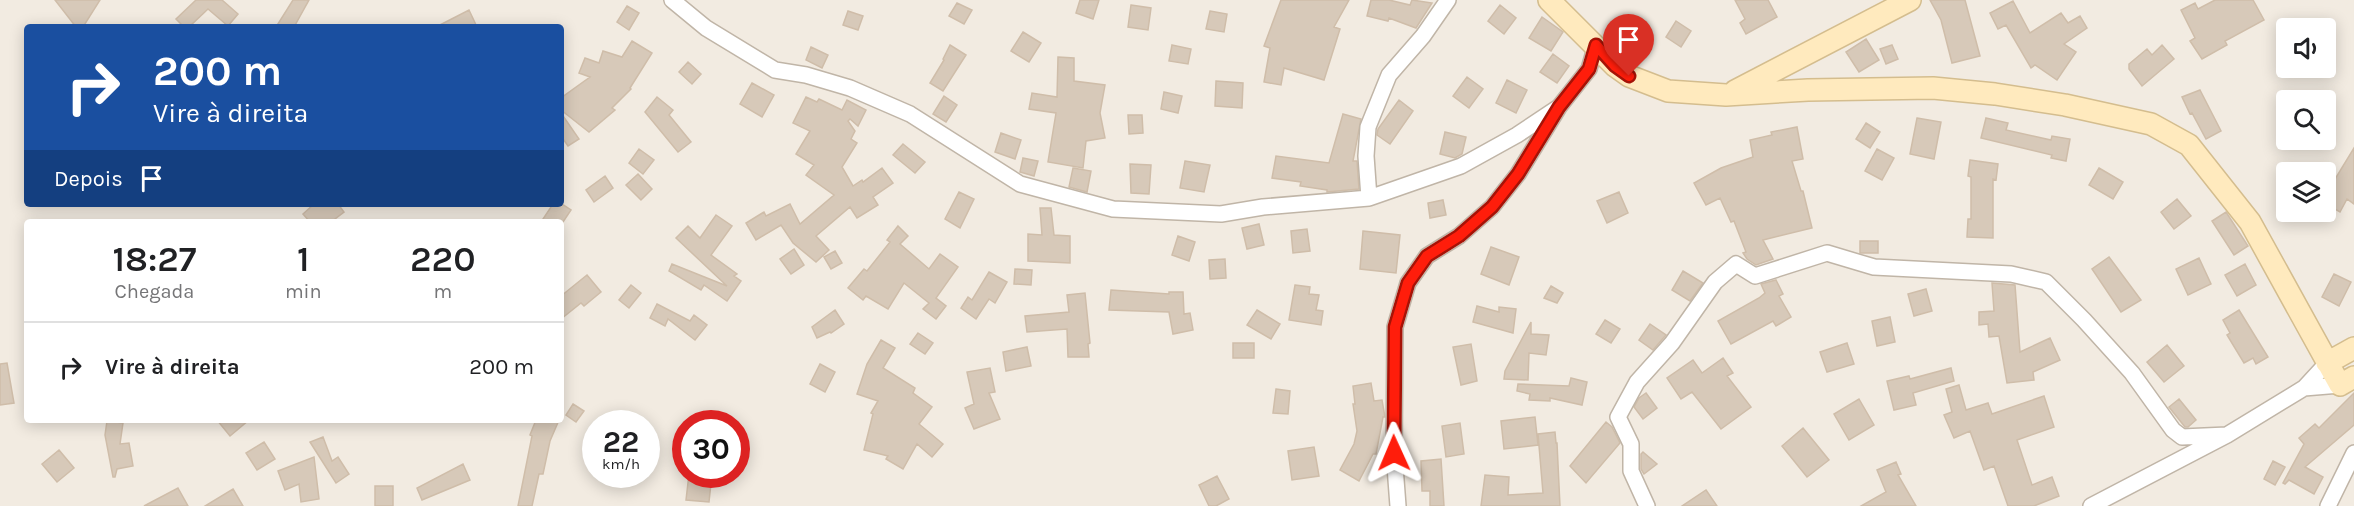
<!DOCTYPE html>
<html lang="pt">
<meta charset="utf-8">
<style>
body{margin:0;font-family:Karla,sans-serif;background:#f6f6f6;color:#202124;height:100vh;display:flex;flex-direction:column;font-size:22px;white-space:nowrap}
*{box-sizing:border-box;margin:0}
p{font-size:20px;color:#757577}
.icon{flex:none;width:33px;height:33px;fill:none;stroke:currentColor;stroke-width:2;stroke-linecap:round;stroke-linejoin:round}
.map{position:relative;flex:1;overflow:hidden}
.panel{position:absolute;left:24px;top:219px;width:540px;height:204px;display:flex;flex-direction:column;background:#fff;border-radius:6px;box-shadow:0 3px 15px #0003}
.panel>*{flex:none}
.top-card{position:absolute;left:24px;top:24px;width:540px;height:183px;border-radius:6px;box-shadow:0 3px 15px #0003;background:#1a4fa0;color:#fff;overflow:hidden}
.controls{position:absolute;left:2276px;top:18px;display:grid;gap:12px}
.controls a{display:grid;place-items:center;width:60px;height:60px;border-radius:6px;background:#fff;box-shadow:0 3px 15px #0003;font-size:30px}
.speed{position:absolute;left:582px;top:410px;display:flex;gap:12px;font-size:30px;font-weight:700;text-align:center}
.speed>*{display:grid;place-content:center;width:78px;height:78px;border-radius:50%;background:#fff;box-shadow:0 3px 15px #0003;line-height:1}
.speed small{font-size:15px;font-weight:400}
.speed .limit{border:9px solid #d22;background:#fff;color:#111}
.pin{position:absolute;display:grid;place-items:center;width:51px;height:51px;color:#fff;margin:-62px -26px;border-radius:50% 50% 50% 0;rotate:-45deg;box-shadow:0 0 6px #0007}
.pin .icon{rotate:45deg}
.me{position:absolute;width:66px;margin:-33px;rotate:359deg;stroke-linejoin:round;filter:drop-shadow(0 0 4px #0008)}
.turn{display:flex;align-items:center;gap:21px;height:126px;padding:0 30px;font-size:27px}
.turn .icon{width:78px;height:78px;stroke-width:2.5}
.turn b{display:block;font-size:42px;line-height:51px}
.then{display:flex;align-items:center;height:57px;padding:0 30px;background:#0003;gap:12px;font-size:22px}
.eta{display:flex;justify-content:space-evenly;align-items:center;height:102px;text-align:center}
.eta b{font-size:36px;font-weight:600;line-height:42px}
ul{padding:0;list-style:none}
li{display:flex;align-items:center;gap:18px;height:90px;padding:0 30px;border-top:2px solid #e0e0e0}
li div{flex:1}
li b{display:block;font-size:22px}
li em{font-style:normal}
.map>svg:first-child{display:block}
.building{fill:#d7c9b9;stroke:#cfbda9;stroke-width:1.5}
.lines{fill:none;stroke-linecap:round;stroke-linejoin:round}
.street-casing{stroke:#c0b5a7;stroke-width:18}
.secondary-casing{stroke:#d4bd8e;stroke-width:24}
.street{stroke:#fff;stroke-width:15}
.secondary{stroke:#ffeabe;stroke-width:21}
.route-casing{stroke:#a61307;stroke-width:15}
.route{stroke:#ff1d0b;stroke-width:10}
</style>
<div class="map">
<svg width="2354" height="506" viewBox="0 0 2354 506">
<rect width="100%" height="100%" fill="#f2ebe1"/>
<path class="building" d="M55,0h45l-17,27h-7z
M196,0h26l16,14 -10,12 -20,-17 -19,18h-5l-8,-8z
M293,0h16l-15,27h-18z
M1080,0h19l-6,19 -17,-6z
M1281,0h68l-15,27 6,2 -16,51 -40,-12 -3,17 -17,-3 6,-34 -6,-2z
M1371,0h18l21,5 2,-5 20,3 -16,25 -27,-10 -1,3 -21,-5z
M1735,0h33l9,17 -31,17 -6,-11 5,-4z
M1930,0h35l15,56 -28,7 -11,-43z
M2215,0h38l11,20 -39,21 2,4 -25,14 -12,-18 5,-3 -14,-28 14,-7 3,6z
M2013,1l17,32 31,-20 7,10 12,-7 7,12 -23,16 12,8 -19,28 -22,-15 -4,3 -25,-43 -8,4 -8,-16z
M957,3l15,7 -8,14 -15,-8z
M1131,5l20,3 -3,22 -20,-3z
M1500,5l16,13 -12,16 -16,-13z
M627,6l12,7 -10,17 -12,-8z
M469,10l8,17h-41z
M848,11l15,5 -5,14 -15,-5z
M1210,11l17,3 -3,18 -18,-3z
M1542,17l21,15 -12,19 -22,-13z
M1676,21l15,10 -10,16 -15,-10z
M1023,32l18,11 -12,19 -18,-11z
M1866,39l13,21 -20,12 -13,-20z
M632,41l20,12 -22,35 1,1 -19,19 3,2 -26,22 -28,-22v-12l29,-21 -11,-4 6,-15 14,5 4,-12 19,6z
M950,45l16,10 -23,36 -13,-8 14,-23 -1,-1z
M1172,45l19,4 -3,15 -19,-3z
M1892,45l6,14 -12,5 -6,-15z
M2162,45l12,14 -32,27 -13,-17v-5l18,-15 5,6z
M811,47l17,8 -6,13 -16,-8z
M1553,54l16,12 -12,17 -17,-11z
M1058,57l16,1v23l31,4 -5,28 5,25 -19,3 -3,27 -35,-6 8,-49 -27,-4 3,-16 25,4z
M688,62l13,12 -9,10 -13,-12z
M1467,77l16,12 -14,19 -16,-12z
M1507,80l20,10 -11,23 -20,-10z
M1216,81l27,2 -1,25 -27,-2z
M752,83l22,12 -12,22 -22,-13z
M2200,90l21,41 -15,8 -14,-26 -2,1 -8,-17z
M1164,92l18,4 -4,17 -17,-4z
M944,96l13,9 -11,17 -13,-8z
M657,97l16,13 -4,5 22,27 -13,10 -33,-40z
M806,97l11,5 2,-3 23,11 5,-10 19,10 -8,16 -8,-7 -2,2 7,10 -4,8 6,4 -15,24 11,19 9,-6 1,2 19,-14 11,15 -20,14 5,8 -21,13 -7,-11 -34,29 13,14 -13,12 -23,-19 -12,-18 -25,15 -10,-17 18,-11 2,4 24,-12 10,20 34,-29 -28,-20 8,-10 -18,-11 14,-23 -17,-8z
M1399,100l14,11 -23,33 -13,-9 1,-6z
M561,113l18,26 -11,7 -7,-10z
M1343,114l18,5 -8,42h4l2,28 -32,3v-2l-27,-4 1,-4 -29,-4 4,-22 53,7z
M1128,115h14l1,18 -14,1z
M1917,118l24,4 -7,37 -24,-5z
M1986,118l22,5 -2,7 45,10 1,-4 18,3 -4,22 -15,-3 1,-3 -71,-17z
M1866,123l14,9 -10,16 -14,-9z
M1797,127l6,32 -11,2 9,30h2l9,37 -49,12 10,19 -17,6 -9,-6 -4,-6 3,-1 -12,-31 -3,1 -11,-24 -14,7 -12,-22 27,-15 32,-11 -3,-17 22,-5 -1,-3z
M1445,132l21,5 -4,17 -7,4 -15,-4z
M1001,133l20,7 -6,19 -20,-7z
M903,144l22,18 -10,11 -22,-18z
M2354,148v56l-7,-5 -7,13 -12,-7 7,-13 -6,-3z
M639,149l15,11 -11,14 -14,-11z
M1877,149l17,9 -12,22 -17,-9z
M1023,158l15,3 -4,15 -14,-4z
M1970,160l28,4 -2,16 -3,-1v59l-26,-1 1,-18h3v-42l-3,-1z
M1185,161l25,4 -6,27 -24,-4z
M1130,164l21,1 -2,29 -18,-1z
M1073,168l18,3 -4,21 -18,-5z
M2099,168l24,14 -10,17 -24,-14z
M638,174l14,15 -11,11 -15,-15z
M605,176l8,12 -19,14 -8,-12z
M959,192l15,7 -14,29 -15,-9z
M1619,192l9,21 -21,10 -10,-22z
M2177,199l14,17 -17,13 -13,-17z
M1443,200l3,15 -16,3 -2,-15z
M314,204h24l6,8 -13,10h-21l-7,-8z
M553,204h9l9,6 -8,12h-22z
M1040,208h11l3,27 16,1v27l-42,-2v-27l14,1z
M2226,212l22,34 -14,9 -22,-34z
M716,215l16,11 -21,29 26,19 -3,2 7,5 -14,20 -23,-16 -3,5 -32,-19 3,-7 55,22 -51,-48 12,-12 12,12z
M1259,224l5,21 -17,4 -5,-21z
M898,226l10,10 -8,8 29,25 11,-15 18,13 -22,31 10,8 -10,13 -13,-10 6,-6 -25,-20 -16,26 -22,-13 -3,4 -15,-12 16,-19 3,2 23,-29 -3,-2z
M1307,229l3,22 -17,2 -2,-22z
M1363,231l37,4 -4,38 -36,-4z
M1178,236l17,6 -6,19 -17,-6z
M1860,241h18v12h-18z
M1491,247l28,10 -10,28 -28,-11z
M794,249l10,16 -13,9 -11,-15z
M835,251l7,12 -11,6 -7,-12z
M2109,257l32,43 -20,12 -29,-43z
M2199,258l12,26 -23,11 -12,-26z
M1225,259l1,19 -16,1 -1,-19z
M2245,264l11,21 -19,11 -12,-21z
M1015,269l17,1 -1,15 -17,-1z
M1683,271l20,12 -13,18 -18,-11z
M989,272l18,10 -12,21 -6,-4 -13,20 -15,-11 7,-11 4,3z
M2334,274l17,8 -12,24 -17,-9z
M587,275l14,17 -17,14 -3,-3 -20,16v-23z
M1776,280l7,14 -4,2 12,21 -15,9 -3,-5 -42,23 -13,-23 41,-23 6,-5 -4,-9z
M1992,283l23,2 5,67 30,-14 10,22 -27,12 1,8 -27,3 -8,-47 -10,1 -1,-13 -9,1v-13l15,-1z
M631,285l10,8 -12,15 -10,-8z
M1295,285l15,2 -1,7 10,1 -3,15 7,1 -2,14 -32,-5z
M1551,286l12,7 -6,10 -13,-5z
M1926,289l6,22 -18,5 -6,-22z
M1111,290l58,4v-2h14l1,22 6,-1 3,17 -20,4 -4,-22 -60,-2z
M1085,293l5,50 -2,1 1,13h-21l-1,-28 -40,3 -2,-16 44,-4 -2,-17z
M657,304l33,17 4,-6 13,10 -12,15 -27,-21 -3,7 -15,-8z
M1477,306l22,6v-5l17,2 -3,24 -40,-11z
M835,310l9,14 -13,9 -1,-1 -13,6 -5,-11z
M1257,310l23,14 -9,15 -24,-14z
M2239,310l29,47 -12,7 -3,-6 -9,5 -17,-28 3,-2 -7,-13z
M1890,317l5,25 -18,4 -5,-25z
M1605,320l15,9 -9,14 -15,-9z
M1531,322v12l18,1 -3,20 -17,-2 -1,27 -24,-1 1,-8z
M1650,324l16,11 -13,15 -14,-10z
M918,333l15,10 -8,11 -15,-10z
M881,340l14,8 -12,20 32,20 -2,5 19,14 -13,17 24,20 -11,13 -15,-13 -14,25 -17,-10 2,-3 -24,-6 9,-36 -2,-1 7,-12 -21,-7 10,-30z
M1233,343h21v15h-21z
M1847,343l7,21 -27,8 -7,-20z
M1471,344l6,37 -16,4 -8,-38z
M2167,345l17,21 -20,16 -17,-20z
M1027,347l4,19 -25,5 -3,-19z
M1723,358l10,15 -6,3 24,31 -30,22 -29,-37 -11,7 -14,-21 26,-18 9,13z
M7,363l7,40 -14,2v-41z
M820,364l15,8 -10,20 -15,-8z
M990,368l5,24 -6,1 11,26 -26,10 -9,-21 9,-4 -7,-32z
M1951,368l3,13 -41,12 3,12 -22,5 -7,-29 22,-5 1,3z
M1571,378l16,4 -5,23 -32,-7v3l-21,-1 1,-6 -13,-3 1,-7 51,2z
M1371,383l3,18 8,-1 3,17h-2l-7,37h-3l-14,27 -19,-11 14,-26 3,-13 -4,-27h2l-2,-18z
M1959,385l7,25 22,-7 4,11 52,-18 10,31 -37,13 15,45 20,-8 7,19 -25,10h-26l-14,-40 -10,4 -14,-39 -16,7 -10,-23 8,-3 -6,-23z
M1276,389l14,2 -2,23 -15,-1z
M1646,393l11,15 -14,11 -9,-12 5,-9z
M2354,393v32l-49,42 18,10 -9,17 -25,-14 -4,4 -2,-1 21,-39 -5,-6 16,-14 4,4z
M1859,399l15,26 -25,15 -15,-26z
M2179,399l17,21 -8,7h-3l-16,-20z
M573,404l11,7 -8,11 -10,-7z
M1535,417l3,28 -34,4 -3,-28z
M217,420h32l-19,16z
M536,420h23l-9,21 -7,33h-4l-7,32h-14l14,-70 -2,-1z
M107,421l16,2 -3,21 9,-1 4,23 -16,3 -2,8h-2l-8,-42z
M1606,422l6,5 8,16 -34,40 -16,-17z
M1460,423l4,31 -18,3 -4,-31z
M1803,428l26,32 -22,17 -25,-31z
M1555,432l1,11h1l3,63h-79l4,-31 24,2 -1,18 35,-2 -5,-59z
M323,437l9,24 6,-4 11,17 -13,9 -26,-41z
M264,442l11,17 -18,11 -11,-17z
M1314,447l5,29 -27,4 -4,-29z
M59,450l15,18 -17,14 -15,-18z
M1643,452l14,12 -13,10 -3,-5v-15z
M314,457l5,42 -18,3 -2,-18 -14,6 -7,-19z
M1441,459l3,47h-14v-15h-8l-1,-30z
M2273,461l12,6 -10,18 -11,-6z
M1896,462l5,12 -3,1 18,31h-55l25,-14 -9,-22z
M463,464l7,16 -48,20 -5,-12z
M689,474h23l-3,28 -23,-2z
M1217,476l12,23 -13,7h-7l-10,-21z
M375,486h18v20h-18z
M178,488l10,18h-44z
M233,489l10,17h-38z
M1706,490l11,16h-35z"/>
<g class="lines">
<g class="street-casing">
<path id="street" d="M672,0l34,28 69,42 31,5 44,13 60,26 110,70 93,25 108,5 42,-7 106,-9 92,-32 56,-31 42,-28
M1369,198l-3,-42 2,-29 21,-52 34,-39 25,-36
M2304,388l36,-3
M1398,506l-4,-53 1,-126 13,-44 19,-27 32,-20 33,-29 26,-33 41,-67 30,-38 7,-24
M1647,506l-16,-35v-27l-13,-27 19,-35 35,-39 43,-61 21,-18 19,12 72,-23 47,14 137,7 35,8 38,38 48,53 41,57 9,7 45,-2
M2091,506l136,-71 77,-47 23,-25
M2328,506l26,-53"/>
</g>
<g class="secondary-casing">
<path id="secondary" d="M1549,0l66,66 14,10 39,15 58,4 82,-5 125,-2 62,6 70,11 86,19 38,21 61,77 90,163 14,-8
M1735,91l175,-91
M2327,363l27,-15"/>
</g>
<use href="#street" class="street"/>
<use href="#secondary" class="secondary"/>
</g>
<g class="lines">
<g class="route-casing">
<path id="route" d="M1394,453l1,-126 13,-44 19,-27 32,-20 33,-29 26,-33 41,-67 30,-38 7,-24 19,21 14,10"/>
</g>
<use href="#route" class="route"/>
</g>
</svg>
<div class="controls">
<a><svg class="icon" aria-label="sound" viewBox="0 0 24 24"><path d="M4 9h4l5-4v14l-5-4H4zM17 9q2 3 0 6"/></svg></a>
<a><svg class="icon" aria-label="search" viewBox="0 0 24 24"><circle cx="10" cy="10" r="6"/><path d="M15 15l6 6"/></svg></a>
<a><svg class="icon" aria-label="layers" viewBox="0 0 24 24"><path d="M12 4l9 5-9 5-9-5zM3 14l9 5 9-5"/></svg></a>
</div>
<div class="speed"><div>22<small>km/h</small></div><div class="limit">30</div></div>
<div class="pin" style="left:1629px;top:76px;background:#d93025"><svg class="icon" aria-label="arrive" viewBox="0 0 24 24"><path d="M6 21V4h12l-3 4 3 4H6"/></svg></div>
<svg class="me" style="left:1394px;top:453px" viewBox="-20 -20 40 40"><path d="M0-17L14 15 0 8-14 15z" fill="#ff1d0b" stroke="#fff" stroke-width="4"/></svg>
<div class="top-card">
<div class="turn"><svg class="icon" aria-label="right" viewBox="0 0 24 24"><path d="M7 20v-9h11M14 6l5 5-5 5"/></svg><div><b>200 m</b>Vire à direita</div></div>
<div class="then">Depois<svg class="icon" aria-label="arrive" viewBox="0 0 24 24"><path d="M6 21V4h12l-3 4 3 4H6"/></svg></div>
</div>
<section class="panel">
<div class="eta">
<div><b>18:27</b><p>Chegada</p></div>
<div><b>1</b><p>min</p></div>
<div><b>220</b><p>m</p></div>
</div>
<ul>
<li><svg class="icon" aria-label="right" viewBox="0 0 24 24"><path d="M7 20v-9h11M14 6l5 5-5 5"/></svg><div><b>Vire à direita</b></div><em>200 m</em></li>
</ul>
</section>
</div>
